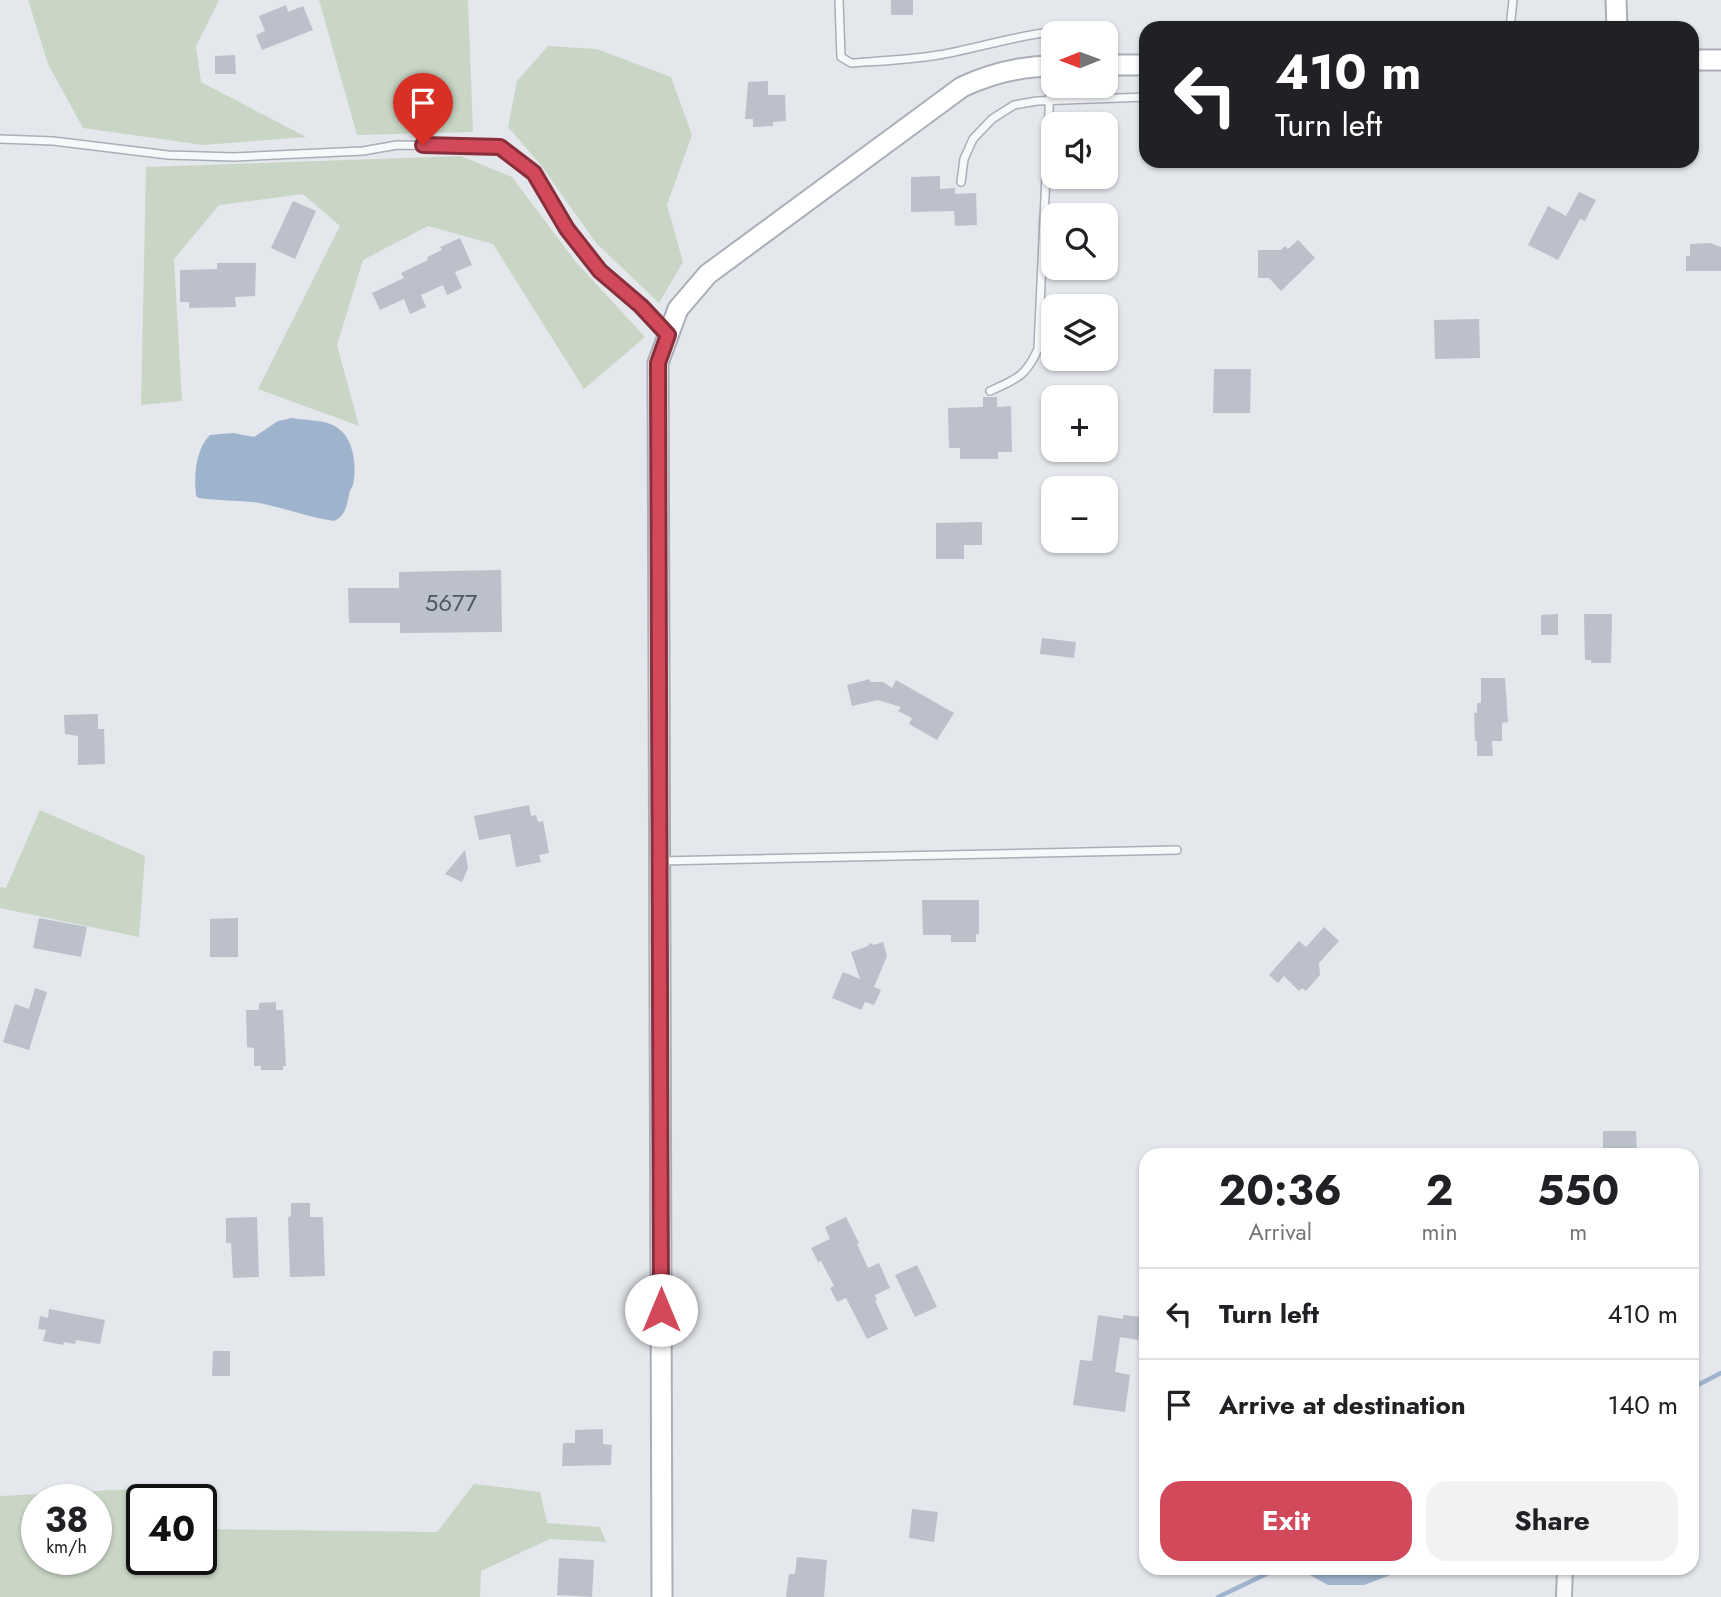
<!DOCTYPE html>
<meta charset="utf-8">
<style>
body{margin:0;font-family:Jost,sans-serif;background:#f2f2f2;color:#202124;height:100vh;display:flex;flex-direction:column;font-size:26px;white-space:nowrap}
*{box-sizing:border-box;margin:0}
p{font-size:23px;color:#757577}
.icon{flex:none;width:38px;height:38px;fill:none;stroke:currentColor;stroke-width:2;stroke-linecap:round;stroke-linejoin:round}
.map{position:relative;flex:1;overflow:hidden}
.drawer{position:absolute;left:1139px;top:1148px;width:560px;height:427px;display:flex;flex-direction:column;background:#fff;border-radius:21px;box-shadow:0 2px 5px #0004}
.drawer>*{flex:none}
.guide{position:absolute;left:1139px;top:21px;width:560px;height:147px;border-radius:21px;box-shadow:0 2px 5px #0004;background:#202124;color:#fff;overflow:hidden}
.needle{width:46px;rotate:269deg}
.buttons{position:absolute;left:1041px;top:21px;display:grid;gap:14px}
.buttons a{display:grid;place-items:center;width:77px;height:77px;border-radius:14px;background:#fff;box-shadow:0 2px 5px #0004;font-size:35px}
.speed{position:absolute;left:21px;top:1484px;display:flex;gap:14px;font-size:35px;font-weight:700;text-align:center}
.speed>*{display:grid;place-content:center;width:91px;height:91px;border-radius:50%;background:#fff;box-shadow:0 2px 5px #0004;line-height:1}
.speed small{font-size:18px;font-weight:400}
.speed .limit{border:4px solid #111;border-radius:10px;background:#fff;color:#111}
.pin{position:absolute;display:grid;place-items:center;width:60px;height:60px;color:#fff;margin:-72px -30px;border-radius:50% 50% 50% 0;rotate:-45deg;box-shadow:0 0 7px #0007}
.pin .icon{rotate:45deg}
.me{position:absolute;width:77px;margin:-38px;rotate:0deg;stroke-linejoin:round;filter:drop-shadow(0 0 5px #0008)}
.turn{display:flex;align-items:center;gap:24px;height:147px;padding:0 21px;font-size:32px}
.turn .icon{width:91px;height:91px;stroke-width:2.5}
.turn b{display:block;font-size:49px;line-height:60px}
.eta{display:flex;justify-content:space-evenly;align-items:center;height:119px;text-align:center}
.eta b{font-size:42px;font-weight:700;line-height:49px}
.action{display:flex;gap:14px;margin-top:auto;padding:14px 21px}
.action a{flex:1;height:80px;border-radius:21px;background:#d1495b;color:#fff;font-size:28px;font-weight:700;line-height:80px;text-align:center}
.action a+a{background:#f2f2f2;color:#202124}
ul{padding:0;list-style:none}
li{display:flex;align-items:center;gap:21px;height:91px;padding:0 21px;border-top:2px solid #e0e0e0}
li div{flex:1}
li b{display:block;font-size:26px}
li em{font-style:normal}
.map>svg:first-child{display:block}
.green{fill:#c9d6c5;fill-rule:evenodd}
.water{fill:#9fb4cc}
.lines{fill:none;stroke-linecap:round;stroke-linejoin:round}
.stream{stroke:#9fb4cc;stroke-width:4.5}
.building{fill:#bbc0ca}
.lane-casing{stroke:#a9aeb7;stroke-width:10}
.street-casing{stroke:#a9aeb7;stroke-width:18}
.secondary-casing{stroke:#a9aeb7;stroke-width:23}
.lane{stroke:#f7f8fa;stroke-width:7}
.street{stroke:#f7f8fa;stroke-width:14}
.secondary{stroke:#fff;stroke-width:19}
.route-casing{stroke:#882f3b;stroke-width:18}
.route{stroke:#d1495b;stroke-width:12}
.labels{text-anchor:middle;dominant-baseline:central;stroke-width:6;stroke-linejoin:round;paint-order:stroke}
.number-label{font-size:24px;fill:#4f5766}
</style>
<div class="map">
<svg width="1721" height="1597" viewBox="0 0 1721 1597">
<rect width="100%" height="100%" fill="#e4e7ec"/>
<path class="green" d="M28,0h191l-23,46 5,36 105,55 -103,8 -120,-17 -35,-64z
M319,0h149l5,132 -116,3z
M548,46l49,3 74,28 21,58 -25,70 16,57 -24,41 -63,-60 -56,-79 -32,-37 9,-46z
M461,156l51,21 63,84 70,76 -61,52 -91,-145 -65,-18 -65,34 -26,85 22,81 -101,-37 82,-163 -37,-32 -84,11 -45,54 8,142 -41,4 5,-238z
M40,810l105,46 -6,81 -139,-29v-21l6,1z
M474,1484l66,8 7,31 53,4 6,15 -56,-3 -69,32 -1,26h-480v-101l172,-9v13h-30v59h59v-30l236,3zM37,1500h59v59h-59z"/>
<path class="water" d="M292,418c16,3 35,1 47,11 15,11 18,38 14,56 -2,5 -3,4 -4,10 -3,12 -3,20 -15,26 -26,-4 -50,-13 -75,-18 -21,-3 -40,-2 -60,-5l-3,-2c-2,-20 -1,-46 14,-61l23,-2 21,4 24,-16z
M1297,1568h112l-45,17h-36z"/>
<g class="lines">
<path class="stream" d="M1692,1388l29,-15
M1218,1597l61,-29"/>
</g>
<path class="building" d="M891,0h22v15h-22z
M286,5l2,7 15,-6 10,24 -51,20 -6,-15 9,-4 -6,-15z
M235,55l1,19h-21v-18z
M768,81v14h17l1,26 -13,1v4l-20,1v-8h-8l3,-37z
M940,176v13l15,-1v6l21,-1 1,32 -22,1 -1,-15 -43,1v-35z
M1579,192l17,8 -11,21 -5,-2 -22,41 -30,-15 20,-39 18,10z
M293,201l23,10 -21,48 -24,-11z
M460,238l12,27 -17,7 7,16 -15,7 -4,-10 -22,10 5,12 -16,7 -6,-15 -24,11 -8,-17 32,-15 -3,-5 27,-13 -1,-3 15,-7 -2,-3z
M1298,240l17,18 -34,33 -12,-13h-11v-28h23l4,-4 3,3z
M1710,243l11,4v24h-35v-15h4v-12z
M217,263h39l-1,33 -20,1 1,10 -47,1v-6h-9v-32l37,-1z
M1479,319l1,39 -45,1 -1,-39z
M1214,369h37l-1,44h-37z
M983,397h14v10l14,-1 1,46h-14v7h-38v-11h-11l-1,-40 35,-1z
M982,522v23h-18v14h-28v-36z
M501,570l1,62 -102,1v-10h-51l-1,-35h51v-16z
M1558,614v21h-17v-20z
M1584,614h28l-1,49h-20v-3h-6z
M1042,638l34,4 -2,16 -34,-4z
M1481,678h24l3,44 -6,1v18h-10l1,15h-16v-15h-2l-1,-28h3v-10h4z
M870,679v3h13l9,6 4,-8 58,33 -17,27 -28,-16 3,-6 -14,-7 3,-4 -23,-7 -26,6 -5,-21z
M98,714v15h6l1,35 -27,1v-29l-13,-2 -1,-19z
M529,805l2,11 5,-1 2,7 5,-1 6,32 -10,2 2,7 -25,5 -6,-33 -31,6 -5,-24z
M465,850l3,18 -6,14 -17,-8z
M922,900h57v34h-3v8h-25v-7h-28z
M39,918l48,9 -6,30 -48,-9z
M238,918v39h-28v-38z
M1324,927l15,14 -20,22 1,12 -14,16 -4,-3 -3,3 -15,-15 -6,7 -9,-8 30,-34 7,6z
M883,942l4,14 -13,31 7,3 -7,15 -9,-3 -4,8 -29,-12 11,-26 17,7 -9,-27 17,-6 2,-3 4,2z
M35,988l12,4 -18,58 -26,-8 12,-38 14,5z
M276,1002v8h7l3,56h-3v4h-22v-4h-7v-18l-7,-1 -1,-37h13v-7z
M1603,1131h33l1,24h-34z
M291,1203h19v14h13l2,59 -35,1 -2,-59 3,-3z
M257,1217l2,60 -26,1 -2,-35h-5v-25z
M846,1217l13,26 -2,1 11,24 11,-5 11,25 -15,7 2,5 -2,1 13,28 -21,10 -21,-41 -9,4 -7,-14 4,-2 -13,-25 -3,1 -7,-14 19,-9 -5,-12z
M917,1265l20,42 -22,10 -20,-42z
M49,1309l56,11 -5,24 -24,-4 -1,4 -11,-2 -1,3 -20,-4 3,-11 -8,-1 2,-13 8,2z
M1098,1315l25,4v-4l18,2 -3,23 -18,-3 -5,35 15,3 -5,37 -52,-7 7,-45 12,1z
M213,1351h17v25h-18z
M603,1429v15l9,1 -1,20 -49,1 1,-23h12v-13z
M912,1509l26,3 -4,30 -25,-4z
M797,1557l30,3 -3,37h-38l3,-23h6z
M559,1558l35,2 -2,37 -35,-2z"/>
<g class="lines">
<g class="lane-casing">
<path id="lane" d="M839,0l2,57 10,6c29,-2 58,-3 87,-8 30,-4 120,-32 143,-22
M1510,28l3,-28
M0,139l53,2 115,14 66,2 129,-6 34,-6 103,2 34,26 33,56 33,42 41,35 24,26
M961,182l3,-23 9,-20 19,-20 22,-14 23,-4 109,-4
M990,391c27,-12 36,-15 48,-42l13,-282
M660,861l517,-11"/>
</g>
<g class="street-casing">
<path id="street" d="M1564,1597l1,-29"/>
</g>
<g class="secondary-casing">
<path id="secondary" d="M1616,0l1,28
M1692,60h29
M1106,65h40
M662,1597l-4,-1234 20,-54 30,-35 254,-187c30,-14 59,-21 92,-21"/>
</g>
<use href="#lane" class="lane"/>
<use href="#street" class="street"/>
<use href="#secondary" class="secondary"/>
</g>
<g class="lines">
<g class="route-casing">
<path id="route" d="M423,145l77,2 34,26 33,56 33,42 41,35 27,29 -10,28 3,947"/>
</g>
<use href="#route" class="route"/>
</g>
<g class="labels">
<g class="number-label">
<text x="451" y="602">5677</text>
</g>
</g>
</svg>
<div class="buttons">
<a><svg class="needle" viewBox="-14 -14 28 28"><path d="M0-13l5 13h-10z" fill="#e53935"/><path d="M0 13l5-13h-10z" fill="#757577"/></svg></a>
<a><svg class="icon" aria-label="sound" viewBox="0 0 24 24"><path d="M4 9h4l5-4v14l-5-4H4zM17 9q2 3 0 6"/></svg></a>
<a><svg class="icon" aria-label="search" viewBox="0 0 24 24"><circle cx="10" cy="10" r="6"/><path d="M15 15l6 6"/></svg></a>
<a><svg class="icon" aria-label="layers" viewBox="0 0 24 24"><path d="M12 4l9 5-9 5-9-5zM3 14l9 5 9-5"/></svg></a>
<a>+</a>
<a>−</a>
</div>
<div class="speed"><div>38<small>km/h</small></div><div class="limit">40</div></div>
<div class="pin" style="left:423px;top:145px;background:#d93025"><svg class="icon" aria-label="arrive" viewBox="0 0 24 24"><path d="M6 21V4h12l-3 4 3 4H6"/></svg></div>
<svg class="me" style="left:661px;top:1310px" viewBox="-20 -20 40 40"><circle r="19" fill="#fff"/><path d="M0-13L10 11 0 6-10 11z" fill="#d1495b"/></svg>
<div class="guide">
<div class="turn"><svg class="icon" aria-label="left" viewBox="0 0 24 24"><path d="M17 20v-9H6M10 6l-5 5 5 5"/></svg><div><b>410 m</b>Turn left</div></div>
</div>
<section class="drawer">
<div class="eta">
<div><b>20:36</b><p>Arrival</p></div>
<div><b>2</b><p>min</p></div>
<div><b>550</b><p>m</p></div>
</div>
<ul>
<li><svg class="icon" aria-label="left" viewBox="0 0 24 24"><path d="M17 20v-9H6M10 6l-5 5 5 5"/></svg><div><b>Turn left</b></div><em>410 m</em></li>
<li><svg class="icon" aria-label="arrive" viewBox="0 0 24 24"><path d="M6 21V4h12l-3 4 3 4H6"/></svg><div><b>Arrive at destination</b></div><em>140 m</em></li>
</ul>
<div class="action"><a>Exit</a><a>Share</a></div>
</section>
</div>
